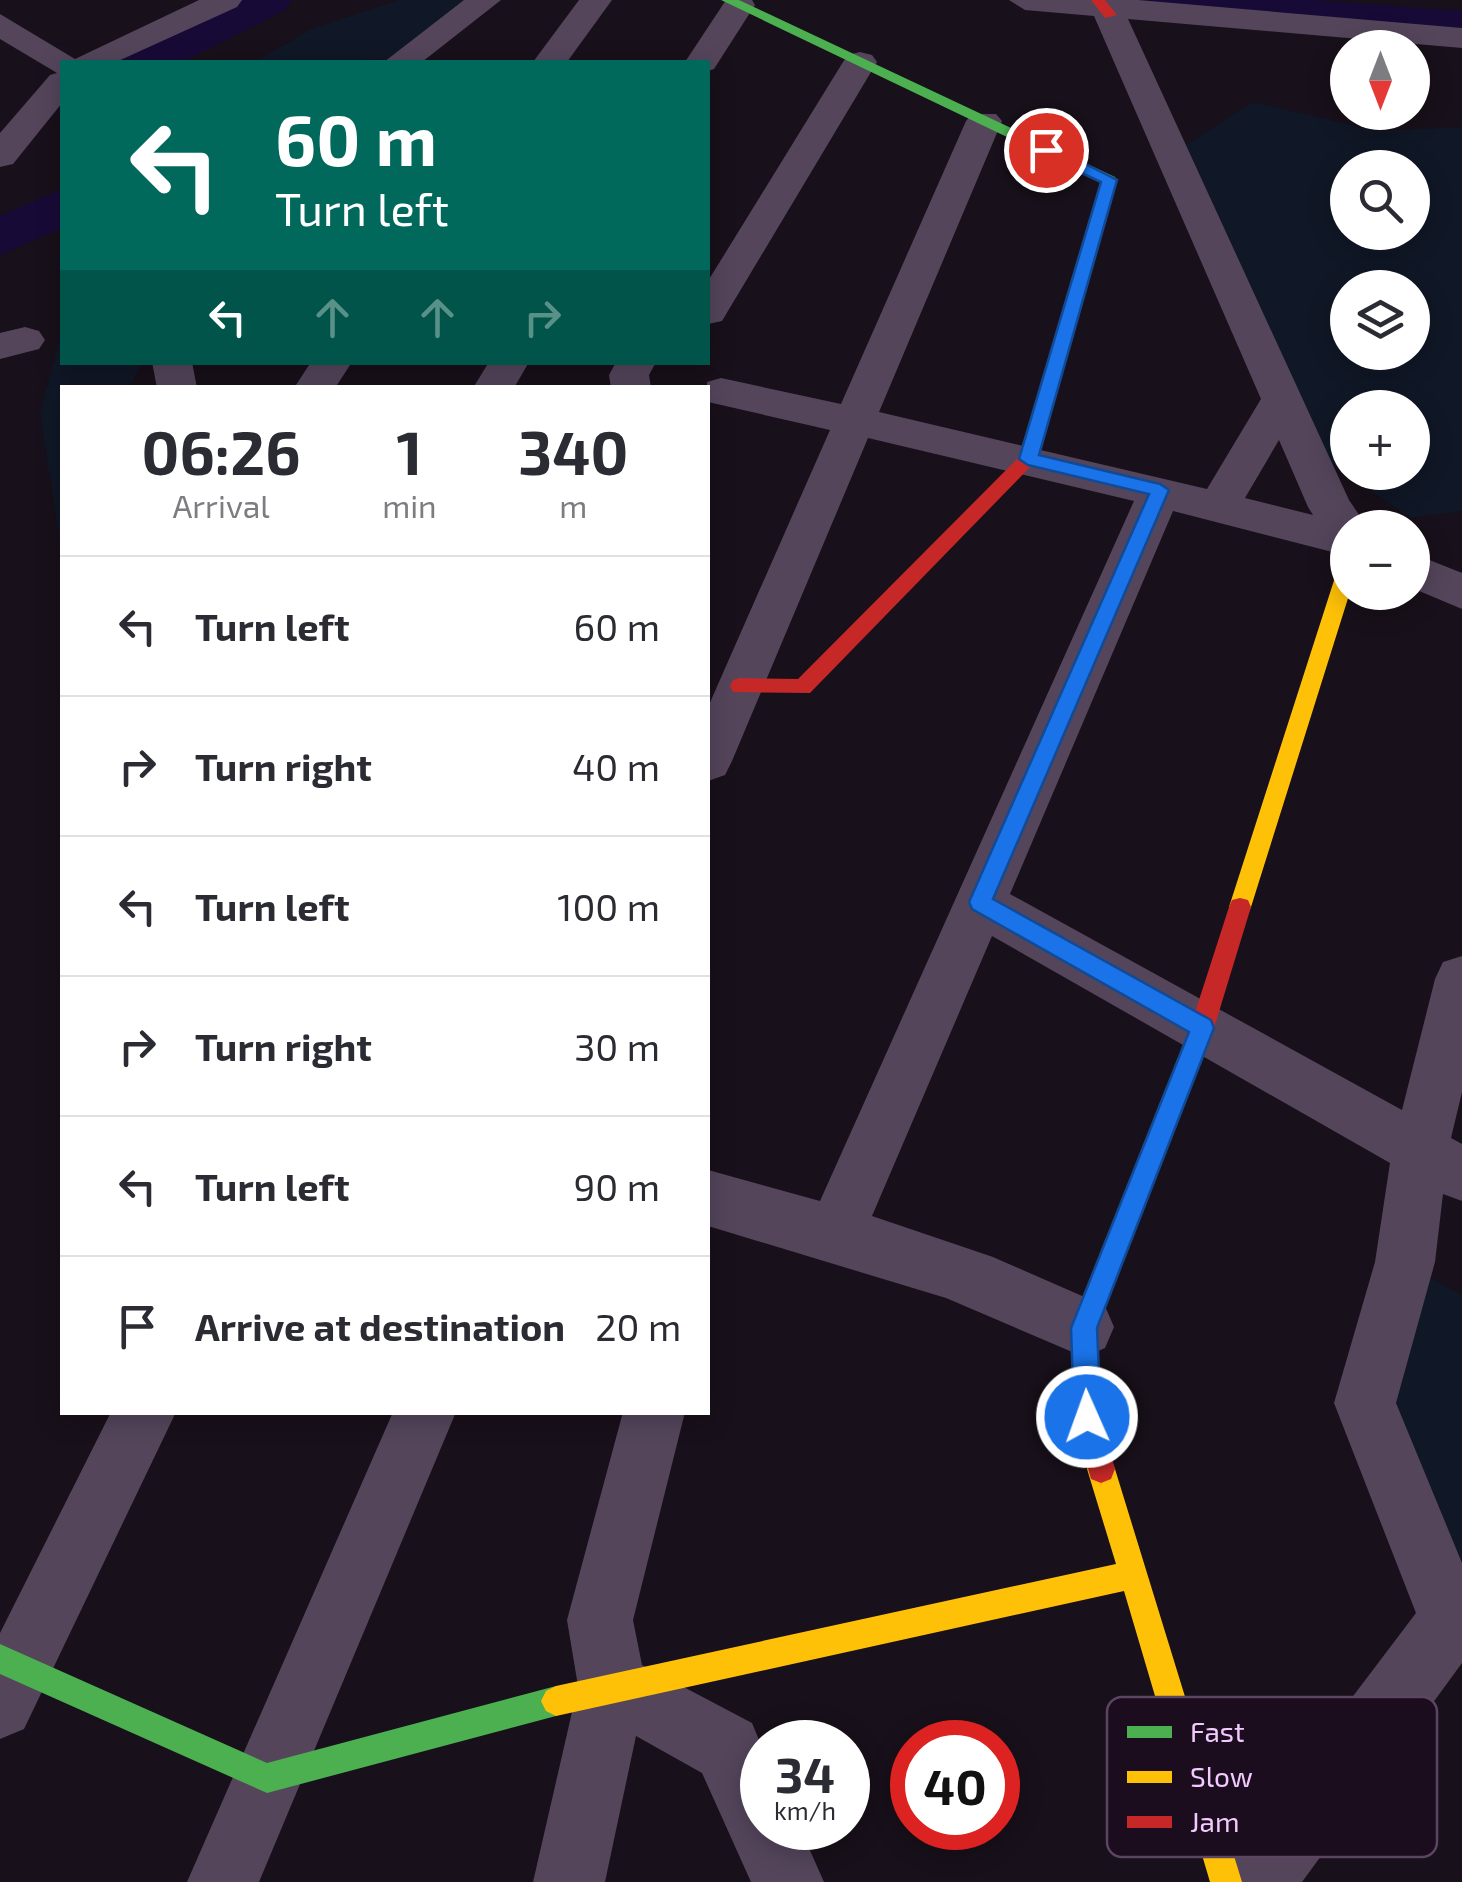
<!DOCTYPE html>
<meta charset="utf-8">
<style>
body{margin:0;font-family:"Exo 2",sans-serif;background:#f2f2f3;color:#2b2b33;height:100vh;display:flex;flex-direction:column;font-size:38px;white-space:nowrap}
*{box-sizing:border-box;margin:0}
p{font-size:32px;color:#7c7c81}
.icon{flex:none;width:55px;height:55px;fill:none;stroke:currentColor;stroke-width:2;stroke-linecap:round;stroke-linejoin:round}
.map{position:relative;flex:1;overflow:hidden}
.details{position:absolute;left:60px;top:385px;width:650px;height:1030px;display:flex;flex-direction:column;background:#fff;border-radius:0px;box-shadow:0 5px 25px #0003}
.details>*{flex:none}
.hud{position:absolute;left:60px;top:60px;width:650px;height:305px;border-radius:0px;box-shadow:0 5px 25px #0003;background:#00695c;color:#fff;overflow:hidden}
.needle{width:65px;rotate:180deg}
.fabs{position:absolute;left:1330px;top:30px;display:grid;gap:20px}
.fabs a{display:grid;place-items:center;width:100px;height:100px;border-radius:50%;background:#fff;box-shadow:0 5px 25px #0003;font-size:50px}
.speed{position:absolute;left:740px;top:1720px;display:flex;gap:20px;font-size:50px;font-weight:700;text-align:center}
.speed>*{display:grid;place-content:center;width:130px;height:130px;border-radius:50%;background:#fff;box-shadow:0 5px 25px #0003;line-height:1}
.speed small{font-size:25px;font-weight:400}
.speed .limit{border:15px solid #d22;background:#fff;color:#111}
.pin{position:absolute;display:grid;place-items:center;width:85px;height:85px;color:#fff;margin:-42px;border:5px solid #fff;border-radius:50%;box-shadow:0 2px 10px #0007}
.me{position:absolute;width:110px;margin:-55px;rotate:358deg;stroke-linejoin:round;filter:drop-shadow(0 0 8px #0008)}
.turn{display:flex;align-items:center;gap:35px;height:210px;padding:0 50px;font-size:45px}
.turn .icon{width:130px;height:130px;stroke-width:2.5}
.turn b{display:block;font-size:70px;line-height:85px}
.lanes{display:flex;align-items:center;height:95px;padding:0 50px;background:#0003;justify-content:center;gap:50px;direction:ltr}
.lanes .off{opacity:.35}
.eta{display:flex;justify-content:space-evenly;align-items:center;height:170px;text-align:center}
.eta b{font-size:60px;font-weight:700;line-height:70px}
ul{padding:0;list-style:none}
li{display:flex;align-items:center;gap:30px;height:140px;padding:0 50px;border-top:2px solid #e1e1e2}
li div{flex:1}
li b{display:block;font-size:38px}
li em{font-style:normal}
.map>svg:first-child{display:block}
.green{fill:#101726;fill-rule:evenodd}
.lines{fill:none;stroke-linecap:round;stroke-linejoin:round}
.river{fill:#180a37;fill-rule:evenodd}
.street{fill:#54455b;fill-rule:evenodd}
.fast{fill:#4caf50;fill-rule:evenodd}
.slow{fill:#ffc107;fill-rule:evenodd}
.jam{fill:#c62828;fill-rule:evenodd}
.route{fill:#1a73e8;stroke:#114b97;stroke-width:2.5}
.key{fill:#1b0c1e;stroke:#5c4562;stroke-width:2.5}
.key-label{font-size:28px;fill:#f3caff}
</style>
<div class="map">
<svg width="1462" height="1882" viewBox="0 0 1462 1882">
<rect width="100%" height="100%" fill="#18101a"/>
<path class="green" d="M399,0h70l-69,59 -145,3 58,-34z
M1253,102l124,29 85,-4v384l-52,7 -85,-60 -147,-308zM1348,168h64v64h-64zM1348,288h64v64h-64zM1348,408h64v64h-64z
M61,335l1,27 79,1 -11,24 -68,1v166l-22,-141z
M1423,1273l39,23v270l-76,-154z"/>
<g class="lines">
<path class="river" d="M230,0h62l-7,10 -103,52h-63l7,-11z
M1101,0h212l149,11v30l-337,-27 -17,-4z
M62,189v39l-62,27v-39z"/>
<path class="street" d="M199,0h43l-5,7 -121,55h-54v41l-49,61 -13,3v-34l50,-58 7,-2 -57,-34v-25l75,45z
M464,0h37l-79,62h-38z
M579,0h33l-45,62h-34z
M726,0h26l3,5 -41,64 -6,2v-9h-23z
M1009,0h129l324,28v20l-334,-29 221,481 19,28h-20v28l-175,-45 -163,383 392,216 33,-131 8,-17 19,-6v136l-11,46 11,6v57l-19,-7 -8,68 -39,141 66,160v100l-160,219h-80l10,-26 184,-243 -82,-210 41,-141 15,-99 -398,-227 -120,280 121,41 112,49 9,21 -9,21 -21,9 -138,-59 -238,-72v-56l112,31 314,-700 -266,-63 -136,323 -7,14 -17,6v-74l122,-277 -122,-28 -1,-20 14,-4 120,26 125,-283 6,-7h24l6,7 -123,291 328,77 54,-90 -167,-383 -69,-6zM1279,440l29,67 5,8 -68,-17z
M860,52l12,3 5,7 -155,259 -14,3v-43l135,-219 5,-7z
M25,327l14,4 6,9 -6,9 -39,10v-26z
M152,362h40l5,26h-40z
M311,362h41l-17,26h-41z
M489,362h40l-15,26h-41z
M616,362h40l-7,13 2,13h-40l-2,-13z
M1412,553l50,20v36l-50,-21z
M111,1412h65l-152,317 -24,10v-106z
M393,1412h63l-197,470h-72z
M623,1412h62l-52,208 9,45 110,58 10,24v81h38l24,54h-73l-49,-109 -66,-37 -31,146h-72l45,-196 -11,-66z"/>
<path class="fast" d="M721,0h18l376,177 2,3 -36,121h-12l-2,-4 34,-115z
M0,1644l267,119 289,-77 10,5 5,10 -5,10 -10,5 -289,77 -267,-119z"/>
<path class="slow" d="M1348,561l2,31 -99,315 -3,7h-16l-3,-7 109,-339z
M1101,1455l10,4 4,10 127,413h-32l-86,-291 -568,125 -10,-5 -5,-10 5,-10 10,-5 560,-122 -29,-95 4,-10z"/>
<path class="jam" d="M1091,0h14l12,15 -12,3z
M1075,292l8,5 -49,166 -224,230 -77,-1 -3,-6 3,-6 7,-2 58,1 222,-223 47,-159z
M1240,898l8,2 3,7 -37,121 -117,299 3,90 15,52 -4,10 -10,4 -10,-4 -17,-62 -3,-90 119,-299 39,-121 3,-7z"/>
</g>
<path class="route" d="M1041,147h11l65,33 -78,275 121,29 9,6 -176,409 218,121 3,8 -117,300 4,89 -4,10 -10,4 -9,-4 -4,-10 -3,-89 118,-296 -217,-123 -3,-7 180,-408 -121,-29 -9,-6 82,-277 -60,-28z"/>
<rect x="1107" y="1697" width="330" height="160" rx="15" class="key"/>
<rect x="1127" y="1726" width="45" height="12" fill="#4caf50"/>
<rect x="1127" y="1771" width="45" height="12" fill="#ffc107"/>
<rect x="1127" y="1816" width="45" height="12" fill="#c62828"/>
<g class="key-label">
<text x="1190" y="1742">Fast</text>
<text x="1190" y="1787">Slow</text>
<text x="1190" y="1832">Jam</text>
</g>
</svg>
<div class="fabs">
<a><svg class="needle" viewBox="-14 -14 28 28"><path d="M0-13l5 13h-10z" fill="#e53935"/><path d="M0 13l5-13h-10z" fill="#7c7c81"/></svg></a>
<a><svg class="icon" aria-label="search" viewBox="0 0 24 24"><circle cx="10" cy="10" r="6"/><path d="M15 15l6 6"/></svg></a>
<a><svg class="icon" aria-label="layers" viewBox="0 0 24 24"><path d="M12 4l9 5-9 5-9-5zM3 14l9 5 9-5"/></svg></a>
<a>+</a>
<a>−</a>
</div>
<div class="speed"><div>34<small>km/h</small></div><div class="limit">40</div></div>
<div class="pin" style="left:1046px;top:150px;background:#d93025"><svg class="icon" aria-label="arrive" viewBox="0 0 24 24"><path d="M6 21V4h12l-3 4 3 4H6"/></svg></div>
<svg class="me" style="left:1087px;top:1417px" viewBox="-20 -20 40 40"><circle r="17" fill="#1a73e8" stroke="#fff" stroke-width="3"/><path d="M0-11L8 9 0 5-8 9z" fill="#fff"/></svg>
<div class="hud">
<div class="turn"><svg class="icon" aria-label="left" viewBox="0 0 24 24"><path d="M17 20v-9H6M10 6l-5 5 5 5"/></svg><div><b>60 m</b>Turn left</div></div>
<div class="lanes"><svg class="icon" aria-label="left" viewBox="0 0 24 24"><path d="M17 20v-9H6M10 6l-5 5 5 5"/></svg><svg class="icon off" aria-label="ahead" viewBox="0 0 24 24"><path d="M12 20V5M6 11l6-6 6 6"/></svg><svg class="icon off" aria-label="ahead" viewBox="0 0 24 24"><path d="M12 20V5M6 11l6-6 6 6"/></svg><svg class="icon off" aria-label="right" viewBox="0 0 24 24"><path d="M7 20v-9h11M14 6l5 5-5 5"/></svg></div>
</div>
<section class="details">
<div class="eta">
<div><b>06:26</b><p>Arrival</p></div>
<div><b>1</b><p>min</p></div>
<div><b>340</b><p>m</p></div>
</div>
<ul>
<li><svg class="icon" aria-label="left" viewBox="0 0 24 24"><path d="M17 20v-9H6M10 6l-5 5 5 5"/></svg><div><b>Turn left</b></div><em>60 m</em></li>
<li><svg class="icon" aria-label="right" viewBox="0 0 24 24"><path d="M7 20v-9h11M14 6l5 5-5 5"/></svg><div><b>Turn right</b></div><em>40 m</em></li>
<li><svg class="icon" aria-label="left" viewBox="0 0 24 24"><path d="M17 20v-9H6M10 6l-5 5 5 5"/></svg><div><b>Turn left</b></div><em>100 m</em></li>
<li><svg class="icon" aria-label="right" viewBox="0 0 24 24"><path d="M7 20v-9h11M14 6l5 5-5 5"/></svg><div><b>Turn right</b></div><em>30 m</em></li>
<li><svg class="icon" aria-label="left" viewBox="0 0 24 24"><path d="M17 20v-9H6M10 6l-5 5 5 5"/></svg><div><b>Turn left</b></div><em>90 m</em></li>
<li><svg class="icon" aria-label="arrive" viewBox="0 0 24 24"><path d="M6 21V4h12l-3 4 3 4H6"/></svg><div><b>Arrive at destination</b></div><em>20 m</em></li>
</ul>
</section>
</div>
